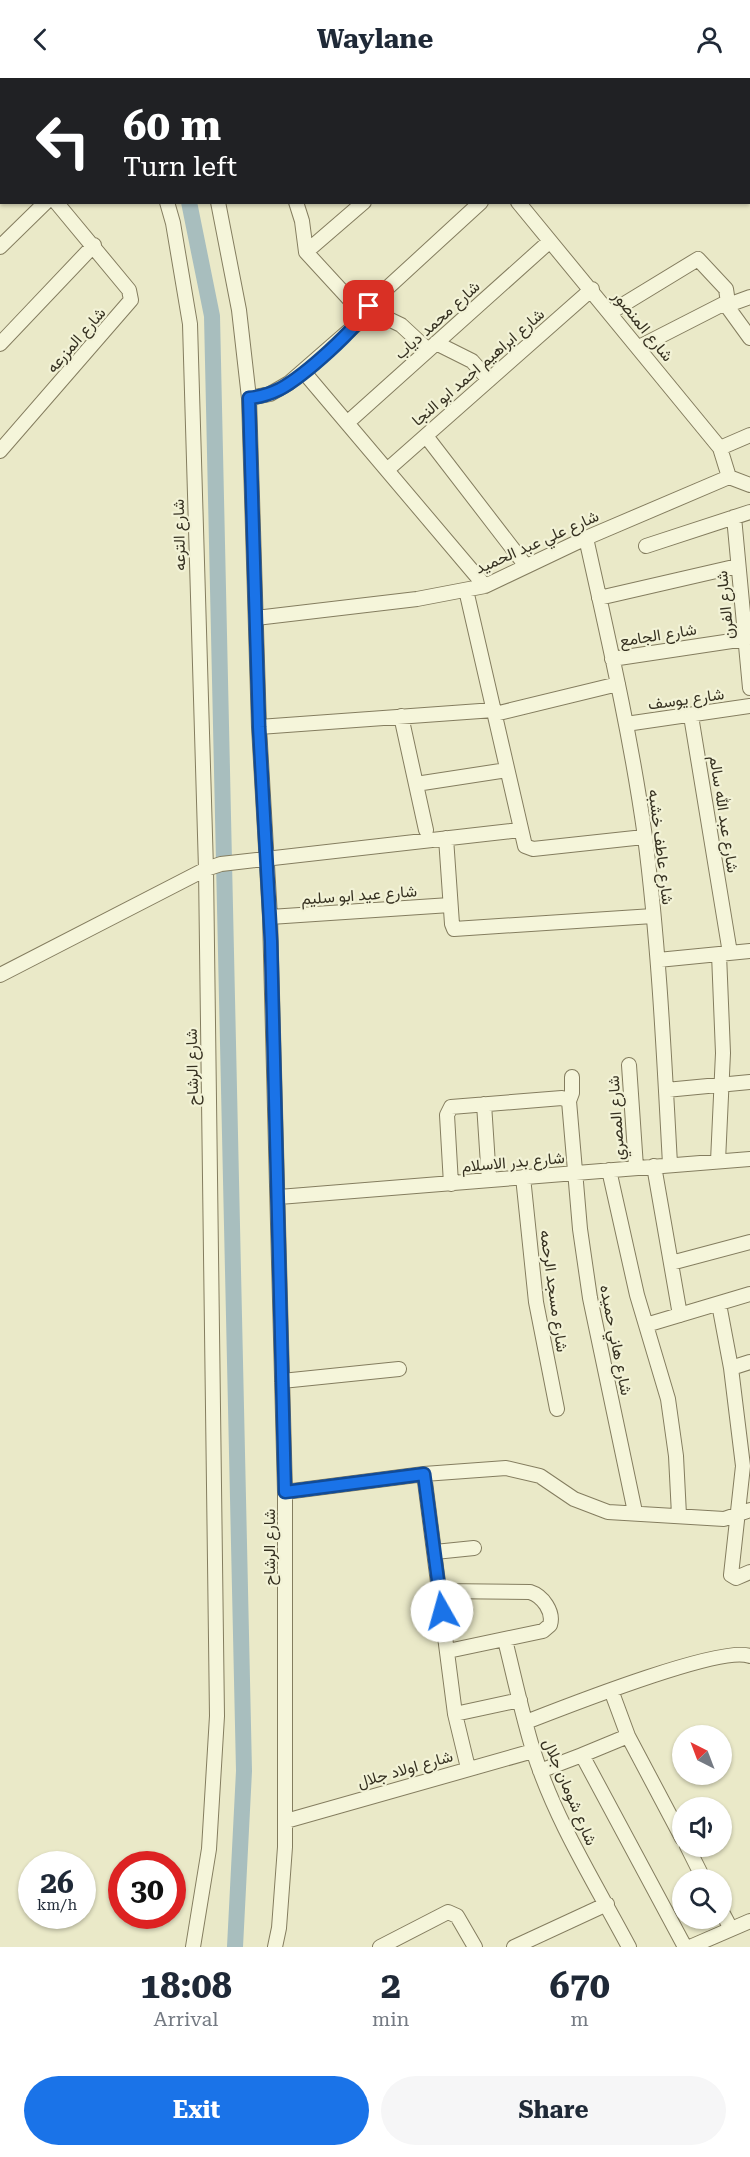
<!DOCTYPE html>
<meta charset="utf-8">
<style>
body{margin:0;font-family:"Roboto Serif",Vazirmatn,serif;background:#f6f6f7;color:#1f2937;height:100vh;display:flex;flex-direction:column;font-size:22px;white-space:nowrap}
*{box-sizing:border-box;margin:0}
p{font-size:20px;color:#747a83}
.icon{flex:none;width:33px;height:33px;fill:none;stroke:currentColor;stroke-width:2;stroke-linecap:round;stroke-linejoin:round}
.map{position:relative;height:1869px;overflow:hidden}
.sheet{display:flex;flex-direction:column;background:#fff;flex:1}
.sheet>*{flex:none}
.hud{position:absolute;left:0px;top:0px;width:750px;height:126px;box-shadow:0 2px 4px #0004;background:#202124;color:#fff;overflow:hidden}
.needle{width:39px;rotate:318deg}
.controls{position:absolute;left:672px;top:1647px;display:grid;gap:12px}
.controls a{display:grid;place-items:center;width:60px;height:60px;border-radius:50%;background:#fff;box-shadow:0 2px 4px #0004;font-size:30px}
.speed{position:absolute;left:18px;top:1773px;display:flex;gap:12px;font-size:30px;font-weight:700;text-align:center}
.speed>*{display:grid;place-content:center;width:78px;height:78px;border-radius:50%;background:#fff;box-shadow:0 2px 4px #0004;line-height:1}
.speed small{font-size:15px;font-weight:400}
.speed .limit{border:9px solid #d22;background:#fff;color:#111}
.pin{position:absolute;display:grid;place-items:center;width:51px;height:51px;color:#fff;margin:-26px;border-radius:12px;box-shadow:0 3px 9px #0006}
.me{position:absolute;width:66px;margin:-33px;rotate:353deg;stroke-linejoin:round;filter:drop-shadow(0 0 4px #0008)}
.turn{display:flex;align-items:center;gap:21px;height:126px;padding:0 24px;font-size:27px}
.turn .icon{width:78px;height:78px;stroke-width:2.5}
.turn b{display:block;font-size:42px;line-height:51px}
.eta{display:flex;justify-content:space-evenly;align-items:center;height:102px;text-align:center}
.eta b{font-size:36px;font-weight:700;line-height:42px}
.primary-button{display:flex;gap:12px;margin-top:auto;padding:12px 24px}
.primary-button a{flex:1;height:69px;border-radius:36px;background:#1a73e8;color:#fff;font-size:24px;font-weight:700;line-height:69px;text-align:center}
.primary-button a+a{background:#f6f6f7;color:#1f2937}
header{display:flex;justify-content:space-between;align-items:center;height:78px;padding:0 24px;background:#fff;font-size:27px;font-weight:700}
.map>svg:first-child{display:block}
.lines{fill:none;stroke-linecap:round;stroke-linejoin:round}
.canal{stroke:#a8bebe;stroke-width:16}
.service-casing{stroke:#847d5f;stroke-width:9}
.minor-casing{stroke:#847d5f;stroke-width:16}
.service{stroke:#f5f5da;stroke-width:7}
.minor{stroke:#f5f5da;stroke-width:14}
.route-casing{stroke:#114b97;stroke-width:15}
.route{stroke:#1a73e8;stroke-width:10}
.labels{text-anchor:middle;dominant-baseline:central;stroke-width:4.5;stroke-linejoin:round;paint-order:stroke}
.street-label{font-size:16px;fill:#363121;stroke:#f2f2d6}
</style>
<header><svg class="icon" aria-label="back" viewBox="0 0 24 24"><path d="M15 5l-7 7 7 7"/></svg>Waylane<svg class="icon" aria-label="person" viewBox="0 0 24 24"><circle cx="12" cy="8" r="4"/><path d="M4 21q1-7 8-7t8 7"/></svg></header>
<div class="map">
<svg width="750" height="1869" viewBox="0 0 750 1869">
<rect width="100%" height="100%" fill="#eae9c8"/>
<g class="lines">
<path class="canal" d="M154,0v2
M189,124l23,114 32,1455 -9,176"/>
<g class="service-casing">
<path id="service" d="M748,52l2,-1"/>
</g>
<g class="minor-casing">
<path id="minor" d="M122,0v2
M177,0v2
M237,0l1,2
M415,0l1,2
M386,2l2,-2
M0,60l2,2
M0,92l2,-1
M167,124l6,21 17,101 16,545 11,847 -8,133 -16,98
M218,124l21,108 10,88 10,329 11,190 15,575v355l-6,81 -4,19
M296,124l6,19 4,31 45,49 50,24 27,25
M518,124l202,246 9,29
M0,169l46,-45
M306,174l58,-50
M728,227l22,-8
M611,234l87,-53 28,30 3,20 21,29
M436,265l36,18 17,19
M0,266l94,-99
M639,269l90,-46
M303,293l182,215
M249,320l21,-4 19,-11 70,-61 13,-20 109,-100
M347,345l203,-182
M426,358l100,130
M720,370l30,-13
M0,373l131,-151 -2,-10 -73,-88
M387,392l205,-181
M734,439l16,171
M586,460c22,99 45,198 59,299 14,109 19,218 25,327
M646,468l104,-34
M466,512l59,256 8,3 111,-12
M599,520l139,-32
M256,540l161,-19 68,-13 101,-48 143,-61 21,8
M612,581l133,-20
M495,636l123,-30
M401,638l25,114
M691,638l39,237
M626,646l124,-18
M259,649l235,-17
M416,706l91,-14
M446,760l6,86 2,5 199,-13
M270,839l180,-12
M658,882l92,-9
M0,897l206,-106 15,-5 299,-34
M629,987l7,102
M666,1012l84,-8
M569,1023l3,-8v-16
M484,1026l5,76
M718,1083l5,-108 -4,-99
M654,1088l26,149
M609,1092l28,125 31,104 8,57 3,59
M523,1099l13,125 21,107
M451,1106l-4,-69 4,-8 111,-9 7,3 11,128 10,69 45,214
M279,1119l471,-38
M671,1185l79,-21
M719,1226l12,64 12,98 -12,109 5,3 14,-6
M646,1247l104,-31
M731,1290l19,-6
M282,1303l117,-12
M424,1396l31,240 13,54
M285,1414l139,-18 82,-6 34,8 34,23 34,13 116,7 26,-9
M435,1474l39,-4
M440,1513l90,1c13,4 24,20 20,33l-7,6 -95,20
M505,1562c9,36 17,74 28,110 22,70 62,133 96,197
M611,1612l17,46 54,102
M455,1636l65,-14
M526,1644c36,-14 195,-77 224,-66
M582,1677l46,-19
M540,1693l42,-16 103,192
M286,1743l247,-70
M687,1768l17,34
M722,1834l9,17
M380,1869l68,-35 9,4 18,31
M514,1869l93,-43
M690,1869l60,-26"/>
</g>
<use href="#service" class="service"/>
<use href="#minor" class="minor"/>
</g>
<g class="lines">
<g class="route-casing">
<path id="route" d="M369,228c-12,23 -65,70 -89,83 -10,5 -20,8 -31,9l10,329 12,214 14,551 139,-18 18,137"/>
</g>
<use href="#route" class="route"/>
</g>
<g class="labels">
<g class="street-label">
<text transform="translate(437 242) rotate(-42)">شارع محمد دياب</text>
<text transform="translate(643 248) rotate(51)">شارع المنصور</text>
<text transform="translate(76 262) rotate(-49)">شارع المزرعه</text>
<text transform="translate(478 289) rotate(-41)">شارع ابراهيم احمد ابو النجا</text>
<text transform="translate(179 457) rotate(-91)">شارع الترعه</text>
<text transform="translate(537 464) rotate(-24)">شارع علي عبد الحميد</text>
<text transform="translate(725 527) rotate(-96)">شارع الفرن</text>
<text transform="translate(658 557) rotate(-9)">شارع الجامع</text>
<text transform="translate(686 621) rotate(-8)">شارع يوسف</text>
<text transform="translate(724 736) rotate(81)">شارع عبد الله سالم</text>
<text transform="translate(661 769) rotate(83)">شارع عاطف خشبه</text>
<text transform="translate(359 817) rotate(-4)">شارع عيد ابو سليم</text>
<text transform="translate(192 989) rotate(-91)">شارع الرشاح</text>
<text transform="translate(616 1040) rotate(-94)">شارع المصري</text>
<text transform="translate(513 1084) rotate(-5)">شارع بدر الاسلام</text>
<text transform="translate(554 1213) rotate(82)">شارع مسجد الرحمه</text>
<text transform="translate(616 1262) rotate(79)">شارع هاني حميده</text>
<text transform="translate(269 1469) rotate(-90)">شارع الرشاح</text>
<text transform="translate(405 1691) rotate(-16)">شارع اولاد جلال</text>
<text transform="translate(570 1714) rotate(67)">شارع شومان جلال</text>
</g>
</g>
</svg>
<div class="controls">
<a><svg class="needle" viewBox="-14 -14 28 28"><path d="M0-13l5 13h-10z" fill="#e53935"/><path d="M0 13l5-13h-10z" fill="#747a83"/></svg></a>
<a><svg class="icon" aria-label="sound" viewBox="0 0 24 24"><path d="M4 9h4l5-4v14l-5-4H4zM17 9q2 3 0 6"/></svg></a>
<a><svg class="icon" aria-label="search" viewBox="0 0 24 24"><circle cx="10" cy="10" r="6"/><path d="M15 15l6 6"/></svg></a>
</div>
<div class="speed"><div>26<small>km/h</small></div><div class="limit">30</div></div>
<div class="pin" style="left:369px;top:228px;background:#d93025"><svg class="icon" aria-label="arrive" viewBox="0 0 24 24"><path d="M6 21V4h12l-3 4 3 4H6"/></svg></div>
<svg class="me" style="left:442px;top:1533px" viewBox="-20 -20 40 40"><circle r="19" fill="#fff"/><path d="M0-13L10 11 0 6-10 11z" fill="#1a73e8"/></svg>
<div class="hud">
<div class="turn"><svg class="icon" aria-label="left" viewBox="0 0 24 24"><path d="M17 20v-9H6M10 6l-5 5 5 5"/></svg><div><b>60 m</b>Turn left</div></div>
</div>
</div>
<section class="sheet">
<div class="eta">
<div><b>18:08</b><p>Arrival</p></div>
<div><b>2</b><p>min</p></div>
<div><b>670</b><p>m</p></div>
</div>
<div class="primary-button"><a>Exit</a><a>Share</a></div>
</section>
